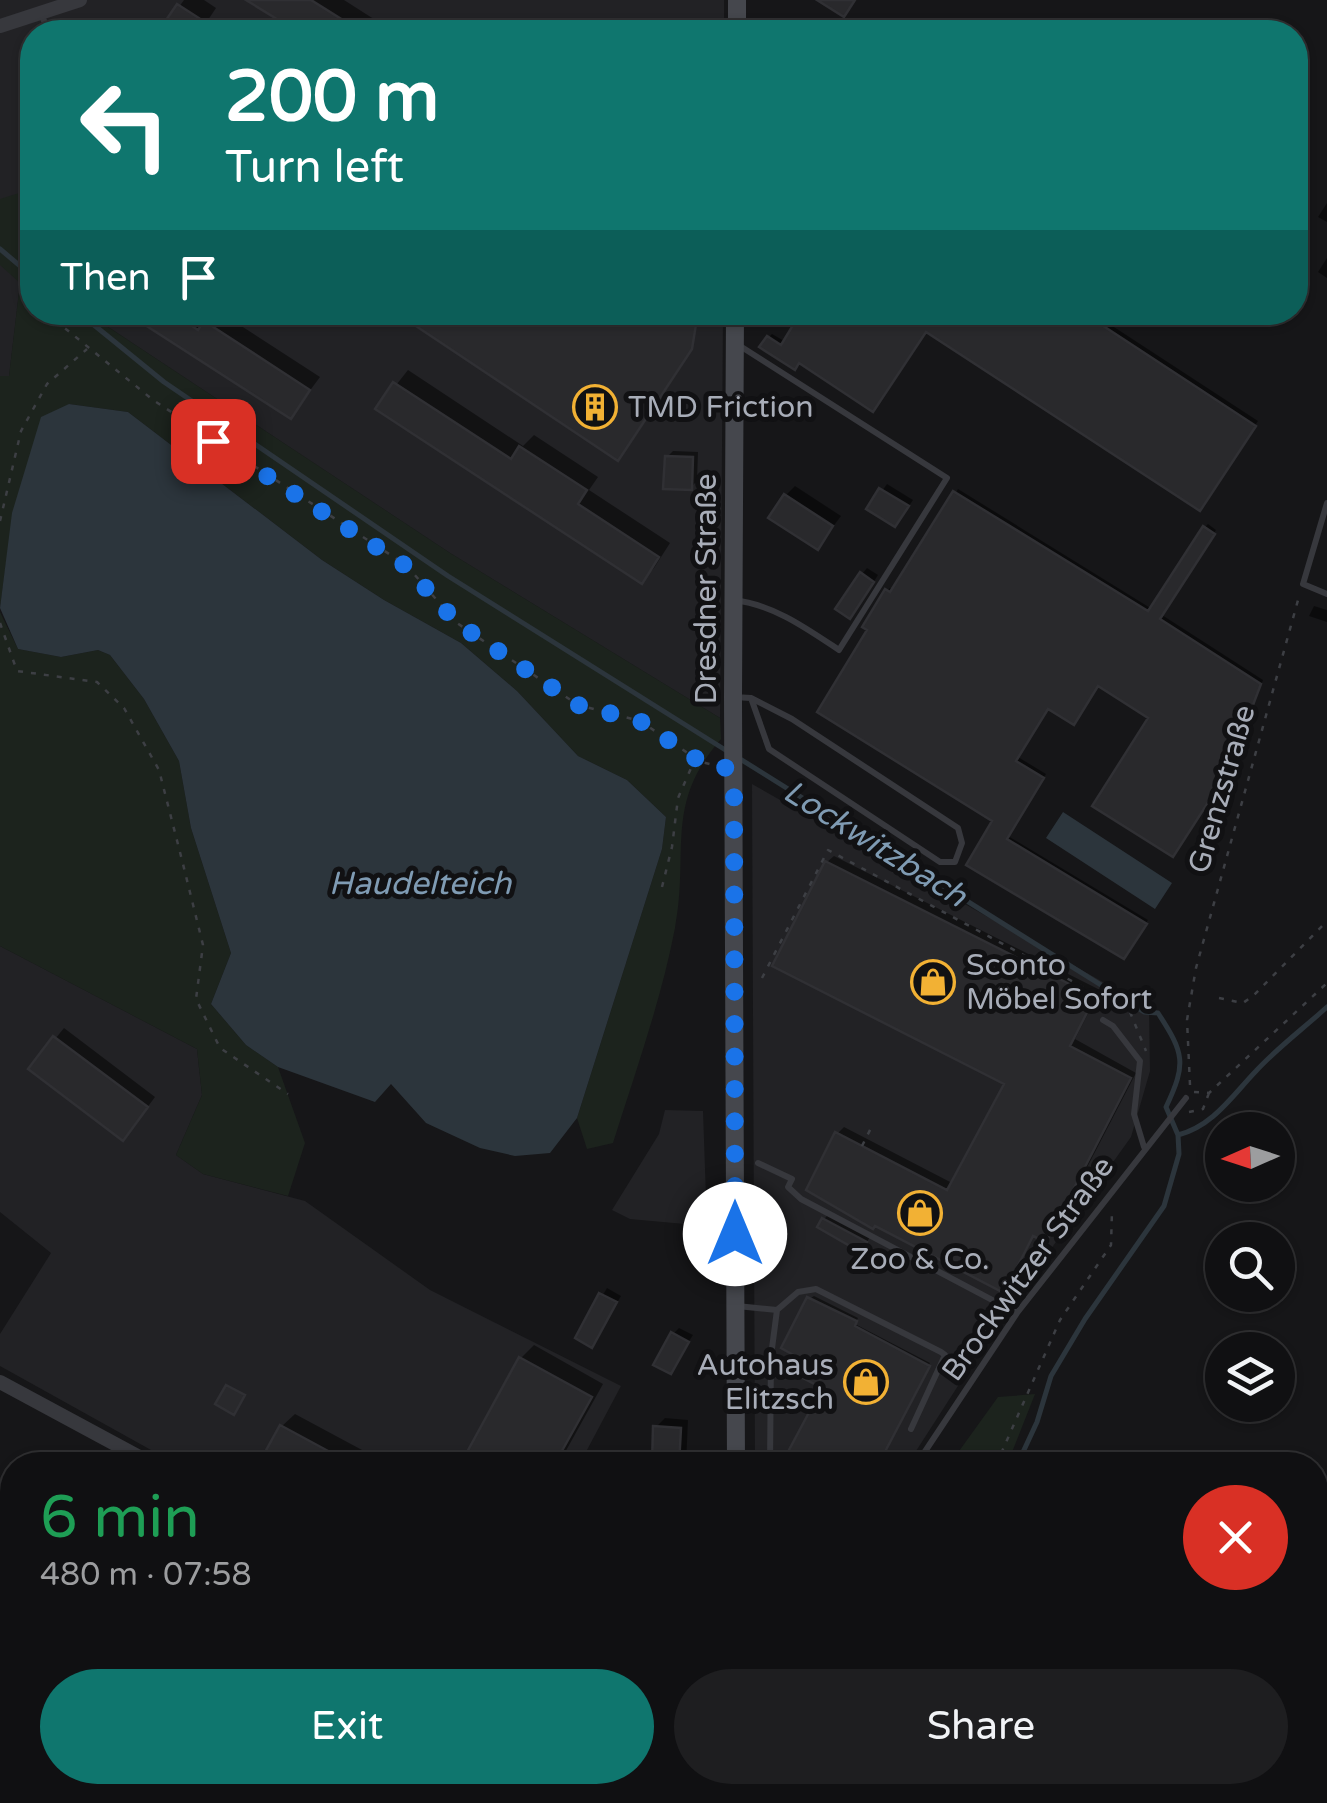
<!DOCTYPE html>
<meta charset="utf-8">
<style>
body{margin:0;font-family:"Varela Round",sans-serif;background:#1e1e20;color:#f1f3f6;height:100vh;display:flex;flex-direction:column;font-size:38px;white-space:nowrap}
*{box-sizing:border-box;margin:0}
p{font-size:32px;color:#9c9d9f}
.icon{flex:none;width:55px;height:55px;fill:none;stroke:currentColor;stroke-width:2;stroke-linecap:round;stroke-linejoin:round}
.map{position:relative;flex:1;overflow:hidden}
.side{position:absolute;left:0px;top:1452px;width:1328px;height:352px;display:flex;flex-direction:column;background:#101012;border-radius:40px 40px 0 0;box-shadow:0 2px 8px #0004,0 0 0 2px #303032}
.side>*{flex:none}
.hud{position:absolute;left:20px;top:20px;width:1288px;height:305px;border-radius:40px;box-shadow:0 2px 8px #0004,0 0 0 2px #303032;background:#0f766e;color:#fff;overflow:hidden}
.needle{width:65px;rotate:267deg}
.tools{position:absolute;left:1205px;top:1112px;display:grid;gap:20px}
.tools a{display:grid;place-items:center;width:90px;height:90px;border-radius:50%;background:#101012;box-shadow:0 2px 8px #0004,0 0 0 2px #303032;font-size:50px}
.pin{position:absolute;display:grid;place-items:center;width:85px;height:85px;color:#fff;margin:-42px;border-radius:20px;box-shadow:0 5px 15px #0006}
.me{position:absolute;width:110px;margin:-55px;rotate:0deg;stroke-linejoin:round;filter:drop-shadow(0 0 8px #0008)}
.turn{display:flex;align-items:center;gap:35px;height:210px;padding:0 40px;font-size:45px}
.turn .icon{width:130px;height:130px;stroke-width:2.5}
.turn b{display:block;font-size:70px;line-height:85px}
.then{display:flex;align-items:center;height:95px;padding:0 40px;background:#0003;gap:20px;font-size:38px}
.round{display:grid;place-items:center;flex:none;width:105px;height:105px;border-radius:52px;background:#1e1e20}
.head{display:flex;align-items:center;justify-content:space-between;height:170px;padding:0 40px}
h1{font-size:60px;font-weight:600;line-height:75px;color:#1e9e55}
.cta{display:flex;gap:20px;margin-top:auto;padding:20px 40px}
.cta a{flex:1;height:115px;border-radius:60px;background:#0f766e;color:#fff;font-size:40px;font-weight:600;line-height:115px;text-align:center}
.cta a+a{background:#1e1e20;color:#f1f3f6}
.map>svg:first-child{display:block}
.built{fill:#222225}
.green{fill:#1c231d}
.water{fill:#2c353c}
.shadow{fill:#0007}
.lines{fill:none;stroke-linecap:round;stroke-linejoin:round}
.stream{stroke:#2c353c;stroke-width:5}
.building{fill:#29292c;stroke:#303034;stroke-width:2.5}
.path{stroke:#3d3f44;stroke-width:2.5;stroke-dasharray:5 8;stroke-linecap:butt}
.lane{stroke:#37383d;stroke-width:6}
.street{stroke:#37383d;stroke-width:14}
.secondary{stroke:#45474d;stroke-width:18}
.route{stroke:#1a73e8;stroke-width:18;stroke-dasharray:0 32.4}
.labels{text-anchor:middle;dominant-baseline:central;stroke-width:10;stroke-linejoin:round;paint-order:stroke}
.poi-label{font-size:30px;fill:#a8adb8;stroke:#111113;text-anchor:start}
.street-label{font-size:30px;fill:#a8adb8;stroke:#111113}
.water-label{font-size:32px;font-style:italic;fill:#7f9bb3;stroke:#111113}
</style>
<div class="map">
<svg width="1327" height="1803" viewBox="0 0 1327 1803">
<rect width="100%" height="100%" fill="#161618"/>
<path class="built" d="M0,0h724v32h-692v255l-12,-3 -11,93 -9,-1z
M87,313h636l-3,405 -270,-165z
M752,784l397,224 1,63 -19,66 -128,179 -96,149h-152z
M0,946l197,103 5,46 -26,60 27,19 102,27 125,89 191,96 -42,79h-401l-178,-99v-32l51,-81 -51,-41z
M665,1110l38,1 4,115 -77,-7 -18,-9 47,-76z
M468,1793h244l-3,10h-221z"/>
<path class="green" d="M32,189v123l55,1 363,240 270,165 1,21c-58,66 -31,114 -46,189 -14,73 -40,145 -62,215l-26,6 -10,-31 85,-269 4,-32 -39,-37 -49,-24 -61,-65 -56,-48 -77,-43 -62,-40 -194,-148 -59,-8 -63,159 -6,45v-232h9l11,-93 -20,-18v-66z
M0,612l18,37 43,8 37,-7 12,5 34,44 35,62 12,67 40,125 -20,51 35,41 32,22 27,76 -17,53 -85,-22 -27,-19 26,-60 -5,-46 -197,-103z
M1035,1394l-28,71h-58l49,-68z"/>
<path class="water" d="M69,404l59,8 194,148 62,40 77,43 56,48 61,65 49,24 39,37 -4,32 -85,269 -27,35 -35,3 -35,-8 -54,-25 -35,-39 -16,18 -97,-35 -32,-22 -35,-41 20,-51 -40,-125 -12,-67 -35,-62 -34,-44 -12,-5 -37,7 -43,-8 -18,-41 12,-95 29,-96z
M1063,812l109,71 -17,26 -109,-71z"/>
<path class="shadow" d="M184,0h20l12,8 -16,24h-39z
M251,0h93l47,30 -2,2h-87z
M120,25l11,7h-19z
M1327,203v19l-9,-5z
M1327,258v20l-9,-6z
M130,312h71l8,6 4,-6h16l-3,4 94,61 -29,39z
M837,312h254l167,109 -55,83 -277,-175 -49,76 -108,-68 3,-3 14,8z
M408,370l115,76 11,-11 64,42 -9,13 81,53 -16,25 -13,13 -263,-173z
M673,451l25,1 -1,29 -6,6 -24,-30z
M887,484l26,16 -12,18 -31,-10z
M795,486l46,30 -23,31 -32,-52z
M958,489l194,120 53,-82 3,-3 8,6 -54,85 101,65 -34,88 -54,83 -23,-134 -54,-34 -50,23 -30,51 28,17 -38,62 140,84 -21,33 -157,-89 26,-44 -126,-190 17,-39 3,-3 4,2z
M867,568l11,7 -22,35 6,-36z
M1314,606l13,4v12l-18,-6z
M834,856l266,134 -25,49 61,34 -83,160 -7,6 -11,-5 -32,56 -166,-156 7,-7 110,57 53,-101 -180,-221z
M64,1028l91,69 -23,31 -101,-59z
M829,1214l41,22 -4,9 -5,5 -37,-31z
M607,1288l14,8 -29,49 -14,-8z
M814,1296l44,22 -3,6 75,39 -53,102h-93l41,-78 -15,-26 -1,-62z
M679,1328l14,7 -23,36 3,-37z
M534,1345l69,39 -45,81h-95l58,-107z
M295,1414l95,51h-129l21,-39z
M665,1418l23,2 -2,45h-35l5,-38z
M516,1792h29l19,11h-54z"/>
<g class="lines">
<path class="stream" d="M0,249l32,27
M78,312l86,70 284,194 279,175
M737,757l407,255 14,1c26,40 29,50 8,94l12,28 1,19 -15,52 -79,113 -34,57 -14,46 -20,43
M1178,1135c35,-9 54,-39 78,-64 21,-23 48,-43 71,-64
M917,1803l1,-11"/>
</g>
<path class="building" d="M246,0h65l51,32h-64z
M817,0h38l-11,17z
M177,4l28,18 -7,10h-40z
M125,312h46l27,18 6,-9 106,69 -19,29z
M395,312h303l-6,37 -74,112z
M801,312h281l174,114 -56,85 -274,-179 -53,80 -74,-49 -4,7 -36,-23 8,-11 14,9z
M393,382l118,77 8,-13 68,44 -9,14 81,53 -17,27 -267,-175z
M665,456l28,1 -1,33 -29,-1z
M879,488l30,18 -14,21 -29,-18z
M953,491l195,120 55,-85 12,8 -55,85 101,65 -34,89 -54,84 -81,-51 56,-88 -50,-32 -24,39 -26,-16 -32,52 28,17 -37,61 140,85 -23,35 -158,-94 26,-44 -175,-109 50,-82 -5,-3 23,-38 5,3z
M784,494l49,32 -15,24 -50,-32z
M860,572l14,10 -24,37 -15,-10z
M825,861l270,136 -25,49 61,32 -85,164 -13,-6 -29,57 -129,-67 -2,3 -67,-39 29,-58 112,58 57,-106 -232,-118z
M53,1036l95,71 -25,34 -95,-72z
M822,1218l45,24 -5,11 -45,-26z
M599,1293l18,9 -25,46 -17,-10z
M807,1297l50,24 -2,5 75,40 -52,99h-97l41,-77 -23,-12 7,-14 -25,-14z
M671,1332l18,10 -18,32 -18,-9z
M519,1357l73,40 -38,68h-94z
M226,1385l19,10 -11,20 -19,-11z
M280,1425l74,40h-96z
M653,1426l28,2 -2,37h-27z"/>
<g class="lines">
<path class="path" d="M45,312l108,88 253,165 51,58 121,82 62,16 61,41 13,3
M0,521l21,-90 26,-47 40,-35
M0,623l17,48 80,11 27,26 35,62 24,94 20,81 -7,54 24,49 68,46
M662,887l10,-40 6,-49 17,-39
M762,978l66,-128 268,144 10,7 -1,8
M1098,994l10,-1 22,19 16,39
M1219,998l24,5 11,-8 73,-74
M1190,1085l-3,-65 9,-52 104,-375
M1194,1092l15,1 118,-110
M1189,1112l14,-3 6,-16
M862,1146l10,-20
M996,1465l64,-145 51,-75 1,-34"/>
<path class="lane" d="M41,14l8,18
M1327,503l-24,81 24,10
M734,600c40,5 72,28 105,50l108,-172 -207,-132
M734,697l17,1 41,21 166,109 4,15 -7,19h-15l-171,-113 -18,-51
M1103,1020l10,6 27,35 -6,53 10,33
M758,1163l34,16 -4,8 13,12 216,114
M737,1306l40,4 21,-18 18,-3 125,63 4,3 -34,74
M770,1465l1,-109 6,-46
M916,1465l101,-152 169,-215
M904,1792l24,11
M621,1803l6,-11"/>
<path class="street" d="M0,26l80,-26
M0,1382l154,83
M441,1792l19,11"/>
<path class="secondary" d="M737,32v-32
M735,312l-2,385 3,768
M727,1803l2,-11"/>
</g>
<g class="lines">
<path class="route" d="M213,441l193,125 51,57 121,82 62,16 61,41 23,4 10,14 1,454"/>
</g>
<defs>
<g id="building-ring" transform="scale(2.25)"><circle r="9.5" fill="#111113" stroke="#f2b134" stroke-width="1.5"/><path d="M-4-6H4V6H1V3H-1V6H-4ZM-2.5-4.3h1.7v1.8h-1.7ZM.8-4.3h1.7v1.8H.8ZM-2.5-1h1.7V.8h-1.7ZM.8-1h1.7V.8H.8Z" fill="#f2b134"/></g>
<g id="shop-ring" transform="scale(2.25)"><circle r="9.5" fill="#111113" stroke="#f2b134" stroke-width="1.5"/><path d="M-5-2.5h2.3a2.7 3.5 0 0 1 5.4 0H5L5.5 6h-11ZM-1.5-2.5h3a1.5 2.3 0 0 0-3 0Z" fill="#f2b134"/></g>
</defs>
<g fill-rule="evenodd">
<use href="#building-ring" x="595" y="407"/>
<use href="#shop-ring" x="933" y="982"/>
<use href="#shop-ring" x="920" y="1213"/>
<use href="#shop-ring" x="866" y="1382"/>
</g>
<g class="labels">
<g class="poi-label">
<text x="628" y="407">TMD Friction</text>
<text x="966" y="965">Sconto<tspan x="966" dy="34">Möbel Sofort</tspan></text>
<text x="920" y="1259" text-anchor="middle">Zoo &amp; Co.</text>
<text x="834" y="1365" text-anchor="end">Autohaus<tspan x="834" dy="34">Elitzsch</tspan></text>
</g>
<g class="street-label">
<text transform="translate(706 589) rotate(-90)">Dresdner Straße</text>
<text transform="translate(1222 789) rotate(-74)">Grenzstraße</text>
<text transform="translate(1028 1269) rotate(-54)">Brockwitzer Straße</text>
</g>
<g class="water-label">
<text transform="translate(875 844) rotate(32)">Lockwitzbach</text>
<text x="420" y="884">Haudelteich</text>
</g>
</g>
</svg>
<div class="tools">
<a><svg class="needle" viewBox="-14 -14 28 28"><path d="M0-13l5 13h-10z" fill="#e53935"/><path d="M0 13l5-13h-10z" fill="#9c9d9f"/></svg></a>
<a><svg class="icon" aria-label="search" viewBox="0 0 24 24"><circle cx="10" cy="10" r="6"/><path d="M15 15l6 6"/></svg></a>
<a><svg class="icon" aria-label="layers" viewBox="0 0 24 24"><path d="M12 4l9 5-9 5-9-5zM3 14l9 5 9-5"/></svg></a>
</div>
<div class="pin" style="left:213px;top:441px;background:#d93025"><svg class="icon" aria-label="arrive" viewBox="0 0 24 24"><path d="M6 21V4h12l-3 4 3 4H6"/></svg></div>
<svg class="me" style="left:735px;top:1234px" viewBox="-20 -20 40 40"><circle r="19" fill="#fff"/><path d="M0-13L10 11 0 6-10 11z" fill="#1a73e8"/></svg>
<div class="hud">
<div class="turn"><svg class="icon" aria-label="left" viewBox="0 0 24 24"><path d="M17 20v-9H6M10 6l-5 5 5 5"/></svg><div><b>200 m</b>Turn left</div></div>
<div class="then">Then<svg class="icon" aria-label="arrive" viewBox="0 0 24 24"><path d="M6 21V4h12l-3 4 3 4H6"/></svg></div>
</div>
<section class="side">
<div class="head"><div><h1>6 min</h1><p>480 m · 07:58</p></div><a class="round" style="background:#d93025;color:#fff"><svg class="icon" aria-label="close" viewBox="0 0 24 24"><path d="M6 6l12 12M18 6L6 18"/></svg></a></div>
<div class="cta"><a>Exit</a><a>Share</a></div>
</section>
</div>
